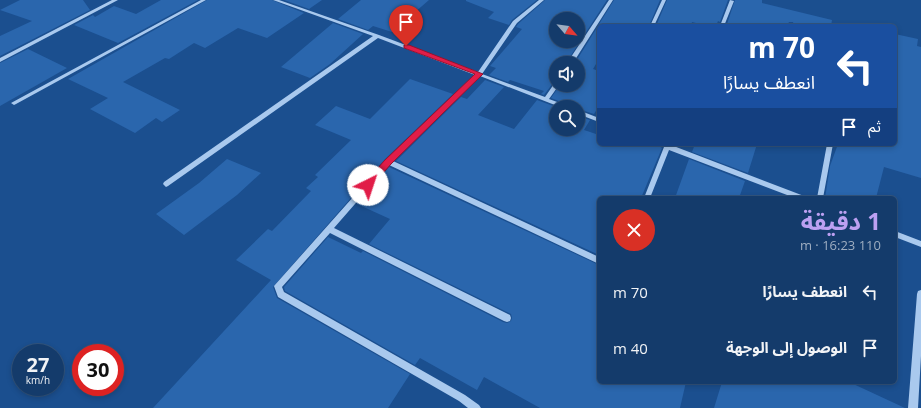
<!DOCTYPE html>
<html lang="ar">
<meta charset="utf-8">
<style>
body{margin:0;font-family:"Open Sans","Noto Sans Arabic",sans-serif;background:#1d4271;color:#f1f3f6;direction:rtl;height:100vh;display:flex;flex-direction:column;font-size:15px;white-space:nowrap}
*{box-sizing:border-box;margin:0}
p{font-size:13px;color:#9dadc1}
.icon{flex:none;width:22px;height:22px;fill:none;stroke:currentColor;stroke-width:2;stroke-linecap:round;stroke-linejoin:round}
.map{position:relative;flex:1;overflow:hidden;direction:ltr}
.sheet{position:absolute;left:597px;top:196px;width:300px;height:188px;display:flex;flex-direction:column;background:#143b6b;border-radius:6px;box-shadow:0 2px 6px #0003,0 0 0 1px #33557e;direction:rtl}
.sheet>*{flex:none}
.top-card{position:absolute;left:597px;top:24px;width:300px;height:122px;border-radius:6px;box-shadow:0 2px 6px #0003,0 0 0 1px #33557e;direction:rtl;background:#1a4fa0;color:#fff;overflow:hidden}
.needle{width:26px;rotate:118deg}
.controls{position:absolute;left:549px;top:12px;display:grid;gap:8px}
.controls a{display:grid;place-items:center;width:36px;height:36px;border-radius:50%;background:#143b6b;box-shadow:0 2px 6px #0003,0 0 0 1px #33557e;font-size:20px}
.speed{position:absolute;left:12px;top:344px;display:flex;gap:8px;font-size:20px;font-weight:700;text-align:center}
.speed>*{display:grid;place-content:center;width:52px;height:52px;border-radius:50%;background:#143b6b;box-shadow:0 2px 6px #0003,0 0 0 1px #33557e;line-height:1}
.speed small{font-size:10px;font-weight:400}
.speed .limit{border:6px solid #d22;background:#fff;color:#111}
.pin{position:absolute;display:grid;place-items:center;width:34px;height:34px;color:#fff;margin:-41px -17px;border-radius:50% 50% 50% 0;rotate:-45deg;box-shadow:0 0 4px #0007}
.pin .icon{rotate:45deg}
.me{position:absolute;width:44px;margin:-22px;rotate:41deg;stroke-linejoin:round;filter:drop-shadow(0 0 3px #0008)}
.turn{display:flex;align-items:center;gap:14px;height:84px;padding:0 16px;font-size:18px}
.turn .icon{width:52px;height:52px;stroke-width:2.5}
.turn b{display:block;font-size:28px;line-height:34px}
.then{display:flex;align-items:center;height:38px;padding:0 16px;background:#0003;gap:8px;font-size:15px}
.round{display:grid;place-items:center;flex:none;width:42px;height:42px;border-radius:21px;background:#1d4271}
.headline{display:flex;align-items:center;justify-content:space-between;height:68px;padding:0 16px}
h1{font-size:24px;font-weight:700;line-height:30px;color:#bca0f2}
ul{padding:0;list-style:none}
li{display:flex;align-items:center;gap:12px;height:56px;padding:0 16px}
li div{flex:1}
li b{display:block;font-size:15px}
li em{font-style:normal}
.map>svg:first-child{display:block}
.building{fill:#2a66ad;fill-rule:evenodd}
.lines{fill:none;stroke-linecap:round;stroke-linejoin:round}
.minor{fill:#a9c9ee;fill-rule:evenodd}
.route{fill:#e11d48;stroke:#92132f}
</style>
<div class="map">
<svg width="921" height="408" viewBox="0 0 921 408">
<rect width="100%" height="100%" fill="#1b4f8f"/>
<path class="building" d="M20,0h63l7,10 -90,46v-20l32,-15 -32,-11z
M161,0h37l-80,43 -44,-18 19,-10 2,2 19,-11 22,8z
M207,0h65l32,13 -37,25 -29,-10 -33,20 -11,-5 -25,16 -4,-1 -42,24 57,28 -18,12 -6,-4 -21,15 -45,-24 18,-11 -40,-19z
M284,0h38l-13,9z
M361,0h68l-37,32 -19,-6 -5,4 -30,-11z
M466,0h71l-25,20 -3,5 -21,-7 6,-6 -28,-11z
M545,0h62l-41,63h-10v19l-3,1 -9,12 -3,-1 3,-3 -34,-11 -2,2 -19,-7 7,-7 -6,-2 32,-37 -6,-2 2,-3zM556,19h22v22h-22z
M614,0h46l-11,26h-50v33l-6,10 6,2v35l-5,8 -16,-5v-2h-8l-1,-2 -18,-7 9,-13h18v-22h-3z
M667,0h61l-8,22 -2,-1 -2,5h-8l-16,-4 -1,4h-35z
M735,0h27v3l70,17 -1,6h-37l-1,-4h-4l-2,4h-51l-9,-2z
M333,23l30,11 -33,30 -20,14 -29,-11z
M895,34l23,5 -1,7 4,1v131l-37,-11 -8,31h-51l5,-32 8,-22h57z
M28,49l39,19 -67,38v-43z
M410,79l43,15 -68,65 -112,128 4,11 133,76 -22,34h-235l118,-128 -35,-20 32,-31 4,2 39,-40 -5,-3 12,-11 -3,-2 36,-35 -36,-15 21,-19 34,13z
M485,80l19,7 -26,28 36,14 23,-29 19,7v22h22v-13l12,4 -6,10 15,5v9h58l5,4 -21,50h-42v57l-203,-94 65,-64 6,2z
M695,144h62l-9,29 -56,-21z
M227,159l34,14 -24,22 -53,40 -28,-21 43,-31z
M689,159l56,22 -6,17h-64z
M389,167l210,98v117h87l-6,26h-140l-56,-31 -7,13 -57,-32 -5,7 -130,-74 -1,-4 44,-50 33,16 2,-2 140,71 4,1 4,-2 1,-3 -1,-4 -142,-70 21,-25 -33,-15z
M722,382h127l56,26h-191z"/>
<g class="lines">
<path class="minor" d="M112,0h6l-118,62v-4z
M201,0h5l-190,104 -2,1 -3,-2z
M273,0h6l100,35 99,37 35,-51 26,-21h5l-27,23 -35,51 63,23 9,-13 2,-1v2h3l-10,14 19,7 1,1h-9l-80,-31 -87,85 206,96v7l-210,-99 -55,63 176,87 1,3 -1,3 -3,1 -3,-1 -174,-88 -48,54 2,5 181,103 14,10 2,3h-13l-9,-7 -181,-104 -4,-11 112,-126 89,-85 -97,-37 -210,148 -2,1 -3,-3 1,-2 209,-146z
M609,0h4l-40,63h-6z
M662,0h4l-12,26h-4z
M730,0l4,1 -10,25h-4z
M789,24h4v1l-5,1z
M578,110l21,8v4l-21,-8z
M658,144h13v1l133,51 1,2h-10l-126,-48 -19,48h-6l20,-51z
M827,144h6l-10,54h-6z
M895,231l26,10v6l-26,-10z
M921,290v66l-3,52h-10l9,-114 1,-3z"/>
</g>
<path class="route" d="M404,45h5l74,29 -92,90 -20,23h-6l-1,-2 1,-3 20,-22 90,-86 -71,-26z"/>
</svg>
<div class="controls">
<a><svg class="needle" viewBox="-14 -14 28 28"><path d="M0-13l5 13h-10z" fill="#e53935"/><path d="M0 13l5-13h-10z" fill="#9dadc1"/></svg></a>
<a><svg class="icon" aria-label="sound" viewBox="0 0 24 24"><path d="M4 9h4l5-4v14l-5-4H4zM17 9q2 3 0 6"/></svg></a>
<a><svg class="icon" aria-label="search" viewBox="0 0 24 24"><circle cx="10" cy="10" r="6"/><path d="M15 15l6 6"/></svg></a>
</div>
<div class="speed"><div>27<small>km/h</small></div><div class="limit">30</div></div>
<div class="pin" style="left:406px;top:46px;background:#d93025"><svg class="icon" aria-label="arrive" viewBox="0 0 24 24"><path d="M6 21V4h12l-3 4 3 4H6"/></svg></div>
<svg class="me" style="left:368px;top:185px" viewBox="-20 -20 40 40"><circle r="19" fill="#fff"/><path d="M0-13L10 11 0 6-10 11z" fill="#e11d48"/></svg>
<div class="top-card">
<div class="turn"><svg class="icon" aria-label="left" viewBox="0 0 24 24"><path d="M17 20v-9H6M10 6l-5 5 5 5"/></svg><div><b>70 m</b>انعطف يسارًا</div></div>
<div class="then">ثم<svg class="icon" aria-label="arrive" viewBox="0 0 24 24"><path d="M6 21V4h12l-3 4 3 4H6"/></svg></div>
</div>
<section class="sheet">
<div class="headline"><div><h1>1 دقيقة</h1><p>110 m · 16:23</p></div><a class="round" style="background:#d93025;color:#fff"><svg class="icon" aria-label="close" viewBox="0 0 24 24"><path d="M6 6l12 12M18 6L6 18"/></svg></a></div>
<ul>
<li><svg class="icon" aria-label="left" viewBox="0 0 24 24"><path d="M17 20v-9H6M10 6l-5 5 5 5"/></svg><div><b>انعطف يسارًا</b></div><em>70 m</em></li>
<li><svg class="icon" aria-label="arrive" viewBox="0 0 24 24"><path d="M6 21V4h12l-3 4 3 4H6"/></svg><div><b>الوصول إلى الوجهة</b></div><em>40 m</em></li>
</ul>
</section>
</div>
